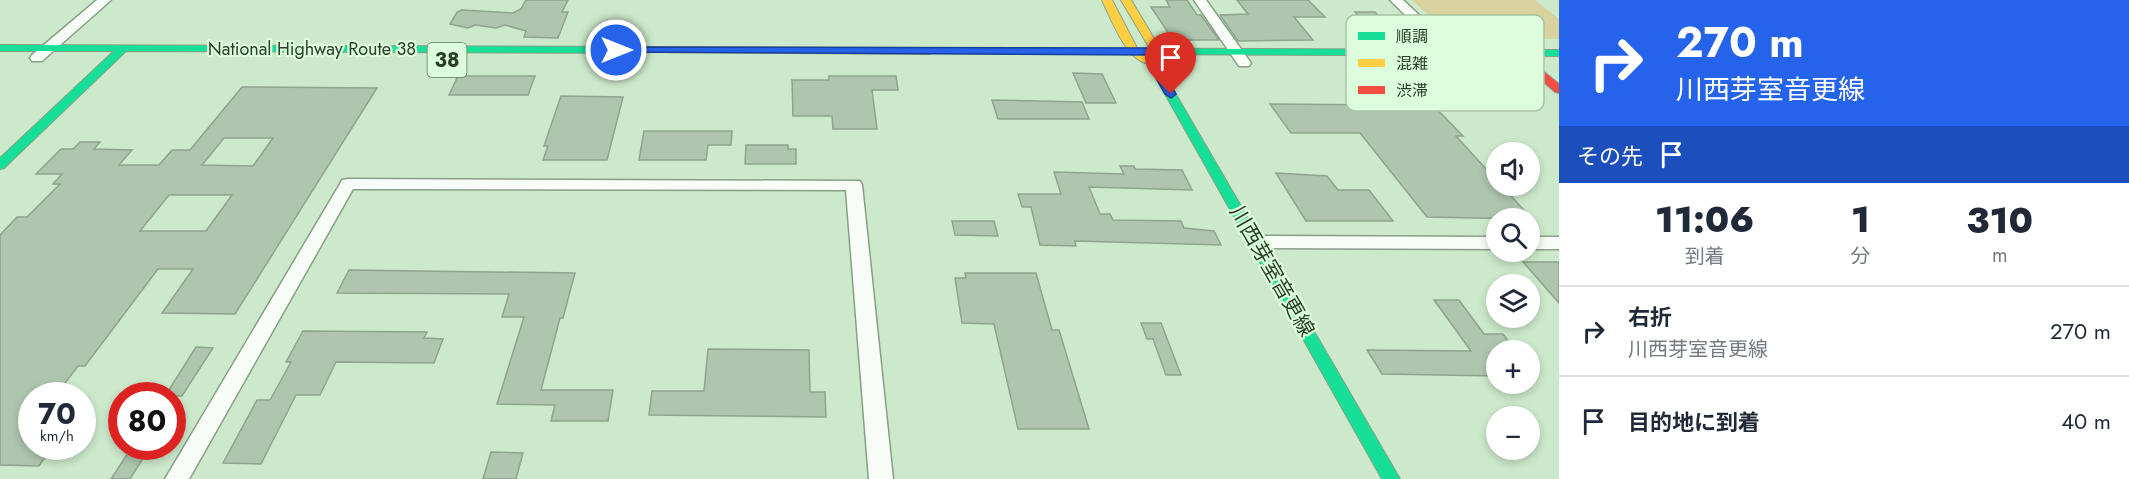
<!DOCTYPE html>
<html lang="ja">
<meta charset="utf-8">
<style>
body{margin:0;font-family:Jost,"Noto Sans JP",sans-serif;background:#f6f6f7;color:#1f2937;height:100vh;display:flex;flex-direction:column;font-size:22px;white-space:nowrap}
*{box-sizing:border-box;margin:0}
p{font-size:20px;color:#747a83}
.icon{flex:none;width:33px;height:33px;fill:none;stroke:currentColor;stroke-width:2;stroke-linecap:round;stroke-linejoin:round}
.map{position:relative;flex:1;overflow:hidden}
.panel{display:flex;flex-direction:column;background:#fff;width:570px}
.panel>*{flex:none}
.banner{background:#2563eb;color:#fff;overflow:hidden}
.tools{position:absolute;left:1486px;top:142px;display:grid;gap:12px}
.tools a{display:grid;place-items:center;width:54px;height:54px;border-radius:50%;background:#fff;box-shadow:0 3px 9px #0003;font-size:30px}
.speed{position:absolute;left:18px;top:382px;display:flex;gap:12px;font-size:30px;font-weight:700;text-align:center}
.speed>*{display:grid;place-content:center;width:78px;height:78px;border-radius:50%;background:#fff;box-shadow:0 3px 9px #0003;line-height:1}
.speed small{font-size:15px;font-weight:400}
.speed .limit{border:9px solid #d22;background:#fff;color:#111}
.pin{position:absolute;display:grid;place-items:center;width:51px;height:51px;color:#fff;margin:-62px -26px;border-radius:50% 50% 50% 0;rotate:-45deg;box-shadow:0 0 6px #0007}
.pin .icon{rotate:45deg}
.me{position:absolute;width:66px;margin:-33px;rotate:90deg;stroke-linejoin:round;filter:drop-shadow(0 0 4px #0008)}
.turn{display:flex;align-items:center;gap:21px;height:126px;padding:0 18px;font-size:27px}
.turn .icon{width:78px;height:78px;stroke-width:2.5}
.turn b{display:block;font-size:42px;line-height:51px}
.then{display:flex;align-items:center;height:57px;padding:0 18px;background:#0003;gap:12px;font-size:22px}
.eta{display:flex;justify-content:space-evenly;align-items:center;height:102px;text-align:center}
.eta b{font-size:36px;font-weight:800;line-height:42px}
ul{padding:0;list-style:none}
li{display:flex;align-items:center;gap:18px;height:90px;padding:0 18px;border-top:2px solid #e0e1e3}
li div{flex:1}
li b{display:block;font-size:22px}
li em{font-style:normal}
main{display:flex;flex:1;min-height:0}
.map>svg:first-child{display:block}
.green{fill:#d8d29f}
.building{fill:#aec5ae;stroke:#8da48d;stroke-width:1.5;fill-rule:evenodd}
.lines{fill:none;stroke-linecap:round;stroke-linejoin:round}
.street-casing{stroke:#889f87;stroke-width:3}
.fast-casing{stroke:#889f87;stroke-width:2}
.slow-casing{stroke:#889f87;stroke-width:2}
.jam-casing{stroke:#889f87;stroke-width:2}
.street{fill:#f7fcf7;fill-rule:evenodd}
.fast{fill:#16e098;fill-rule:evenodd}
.slow{fill:#ffcf43;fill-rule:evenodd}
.jam{fill:#f24e42;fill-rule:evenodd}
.route{fill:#2563eb;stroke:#184099;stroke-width:1.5}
.labels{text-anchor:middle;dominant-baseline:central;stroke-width:4.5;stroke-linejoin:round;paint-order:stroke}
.far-street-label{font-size:18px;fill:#293f29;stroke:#dcfddb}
.shield{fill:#dcfddb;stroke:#5f785e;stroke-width:1.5}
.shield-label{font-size:20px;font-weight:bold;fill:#293f29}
.street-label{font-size:21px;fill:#293f29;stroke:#dcfddb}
.key{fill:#dcfddb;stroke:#a6c4a6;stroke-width:1.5}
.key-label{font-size:16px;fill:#293f29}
</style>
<main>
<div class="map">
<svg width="1559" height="479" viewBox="0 0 1559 479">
<rect width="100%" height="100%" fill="#cce9cb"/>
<path class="green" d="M1412,0h123l24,19v20h-87l-25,-7z"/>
<path class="building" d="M526,0h42l-6,12h6l-10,26 -34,-1 2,-6 -21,-6 -9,3 -21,-3 -7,3 -18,-4 7,-12 5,-2 51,3 8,-4z
M1166,0h21l10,15h4l18,25h-46l-22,-33h19z
M1237,0h71l17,17h-31l19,23 -75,1 -18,-26 28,-1z
M1355,12h20l13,14h25l17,16h-46z
M1073,73l29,1 14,29h-30z
M458,76h77l-7,19h-79z
M829,76h67l2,14h-26l5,39h-44l-1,-13h-39l-1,-36h37z
M242,87l135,1 -142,226 -73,-1 31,-44h-35l-73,97h-7l-23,30h-23v51h20l-13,19 -39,-1v-230l17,-18h10l33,-33h-7l9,-10h-26l25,-25h12l7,-7h20l-6,7 38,1 -13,15h40l13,-15h18zM224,138h49l-20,28 -51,-1zM169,195h63l-26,36h-66z
M561,96l62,1 -16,63h-64l5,-14h-4z
M992,100l90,2 7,17h-91z
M1382,103h49l32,33h-7l41,45v5h5l30,33 -105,-2 -67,-84h-69l-21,-29 114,1z
M644,131h88l-1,14h-23l-2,15h-67z
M746,145h42v4h8v15h-51z
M1120,166h14l1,3 47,1 10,20 -103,-3 11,27h10l3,6 68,1 3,7 30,3 7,14 -146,-4 1,5 -36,-1 -9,-38h-9l-4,-13h43l-7,-22 70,2z
M1276,173l51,3 11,14h31l24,31h-87z
M952,221h42l4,15 -43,-1z
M1523,262h36v41z
M349,270l226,3 -12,45h-3l-19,72h72l-5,31h-57l4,-16 -58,-1 27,-87h-22l7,-23 -172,-1z
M965,273h71l16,57h7l30,99h-71l-24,-105 -32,-1 -7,-45h11z
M1434,300h25l25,34h19l13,17h-19v25l-115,-2 -15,-24 104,1z
M1141,323h20l20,52h-15l-13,-36h-6z
M303,331l124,1 -3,6 19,1 -9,24 -98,-1 -16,33h-24l-35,69 -38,-1 34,-63h13l21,-38h-5z
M196,347l17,1 -31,48h-17z
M708,349l101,1 1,42h15l1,25 -177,-2 3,-24h52z
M132,447h18l-20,32h-19z
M491,452l32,1 -7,26h-33z"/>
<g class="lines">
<g class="street-casing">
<path id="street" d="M97,0h14l-69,61h-10l-2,-3 2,-3z
M1194,0h12l45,63 -2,3h-10z
M1390,0h13l65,61 2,3 -2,3h-10z
M348,179l512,2 2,4 31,294h-24l-23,-289 -478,-1h-15l-164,290h-24l175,-295 2,-4z
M1255,236l242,1v12l-242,-1 -6,-2 -3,-4 3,-4z
M1530,237h29v12h-29z"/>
</g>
<g class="fast-casing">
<path id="fast" d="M0,45l645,2 5,3 -5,3 -519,-2 -122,117 -4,1v-11l114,-107h-114z
M930,48l629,2v6l-633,-3v-4z
M1152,59l5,3 243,417h-18l-235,-417z"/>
</g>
<g class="slow-casing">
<path id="slow" d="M1102,0h10l26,50 12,6 2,-4 -31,-52h10l31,52 -6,12c-28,4 -44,-44 -54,-64z"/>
</g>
<g class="jam-casing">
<path id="jam" d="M645,47l285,1 5,3 -5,3 -289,-2 -1,-2z
M1517,50l42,34v9l-4,-1 -42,-37 -1,-2z"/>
</g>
<use href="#street" class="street"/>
<use href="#fast" class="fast"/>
<use href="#slow" class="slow"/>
<use href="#jam" class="jam"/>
</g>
<path class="route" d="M616,47l541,1 6,4 -5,10 18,32 -5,4 -6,-4 -18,-32 4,-7 -539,-3 -1,-2z"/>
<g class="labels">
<g class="far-street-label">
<text x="312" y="49">National Highway Route 38</text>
</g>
<rect class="shield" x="427.5" y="43" width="39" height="34" rx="4.5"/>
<g class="shield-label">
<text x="447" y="60">38</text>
</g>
<g class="street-label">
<text transform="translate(1272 271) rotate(60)">川西芽室音更線</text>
</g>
</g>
<rect x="1346" y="15" width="198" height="96" rx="9" class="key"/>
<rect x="1358" y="32" width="27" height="8" fill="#16e098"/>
<rect x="1358" y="59" width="27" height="8" fill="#ffcf43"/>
<rect x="1358" y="86" width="27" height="8" fill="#f24e42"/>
<g class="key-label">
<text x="1396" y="42">順調</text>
<text x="1396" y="69">混雑</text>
<text x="1396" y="96">渋滞</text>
</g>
</svg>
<div class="tools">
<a><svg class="icon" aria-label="sound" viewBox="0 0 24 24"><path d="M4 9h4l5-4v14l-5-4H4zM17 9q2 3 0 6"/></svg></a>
<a><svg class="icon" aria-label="search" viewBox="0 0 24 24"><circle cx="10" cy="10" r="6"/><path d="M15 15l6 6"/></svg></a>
<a><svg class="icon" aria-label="layers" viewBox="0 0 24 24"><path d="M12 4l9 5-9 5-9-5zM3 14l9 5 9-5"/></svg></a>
<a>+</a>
<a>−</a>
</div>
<div class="speed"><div>70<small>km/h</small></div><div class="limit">80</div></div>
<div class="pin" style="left:1171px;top:94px;background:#d93025"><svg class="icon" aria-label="arrive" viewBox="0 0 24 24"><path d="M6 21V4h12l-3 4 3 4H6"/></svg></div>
<svg class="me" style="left:616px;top:50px" viewBox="-20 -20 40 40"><circle r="17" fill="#2563eb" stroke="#fff" stroke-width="3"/><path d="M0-11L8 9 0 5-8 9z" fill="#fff"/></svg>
</div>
<section class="panel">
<div class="banner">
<div class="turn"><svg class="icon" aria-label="right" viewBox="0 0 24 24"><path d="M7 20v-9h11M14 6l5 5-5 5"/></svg><div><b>270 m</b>川西芽室音更線</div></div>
<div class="then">その先<svg class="icon" aria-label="arrive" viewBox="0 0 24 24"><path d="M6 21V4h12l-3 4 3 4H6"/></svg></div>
</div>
<div class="eta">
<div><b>11:06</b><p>到着</p></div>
<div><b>1</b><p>分</p></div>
<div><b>310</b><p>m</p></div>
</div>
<ul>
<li><svg class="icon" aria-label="right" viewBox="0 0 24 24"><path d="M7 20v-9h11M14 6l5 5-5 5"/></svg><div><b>右折</b><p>川西芽室音更線</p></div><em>270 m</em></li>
<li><svg class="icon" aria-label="arrive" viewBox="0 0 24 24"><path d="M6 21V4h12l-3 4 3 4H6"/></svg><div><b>目的地に到着</b></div><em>40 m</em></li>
</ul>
</section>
</main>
